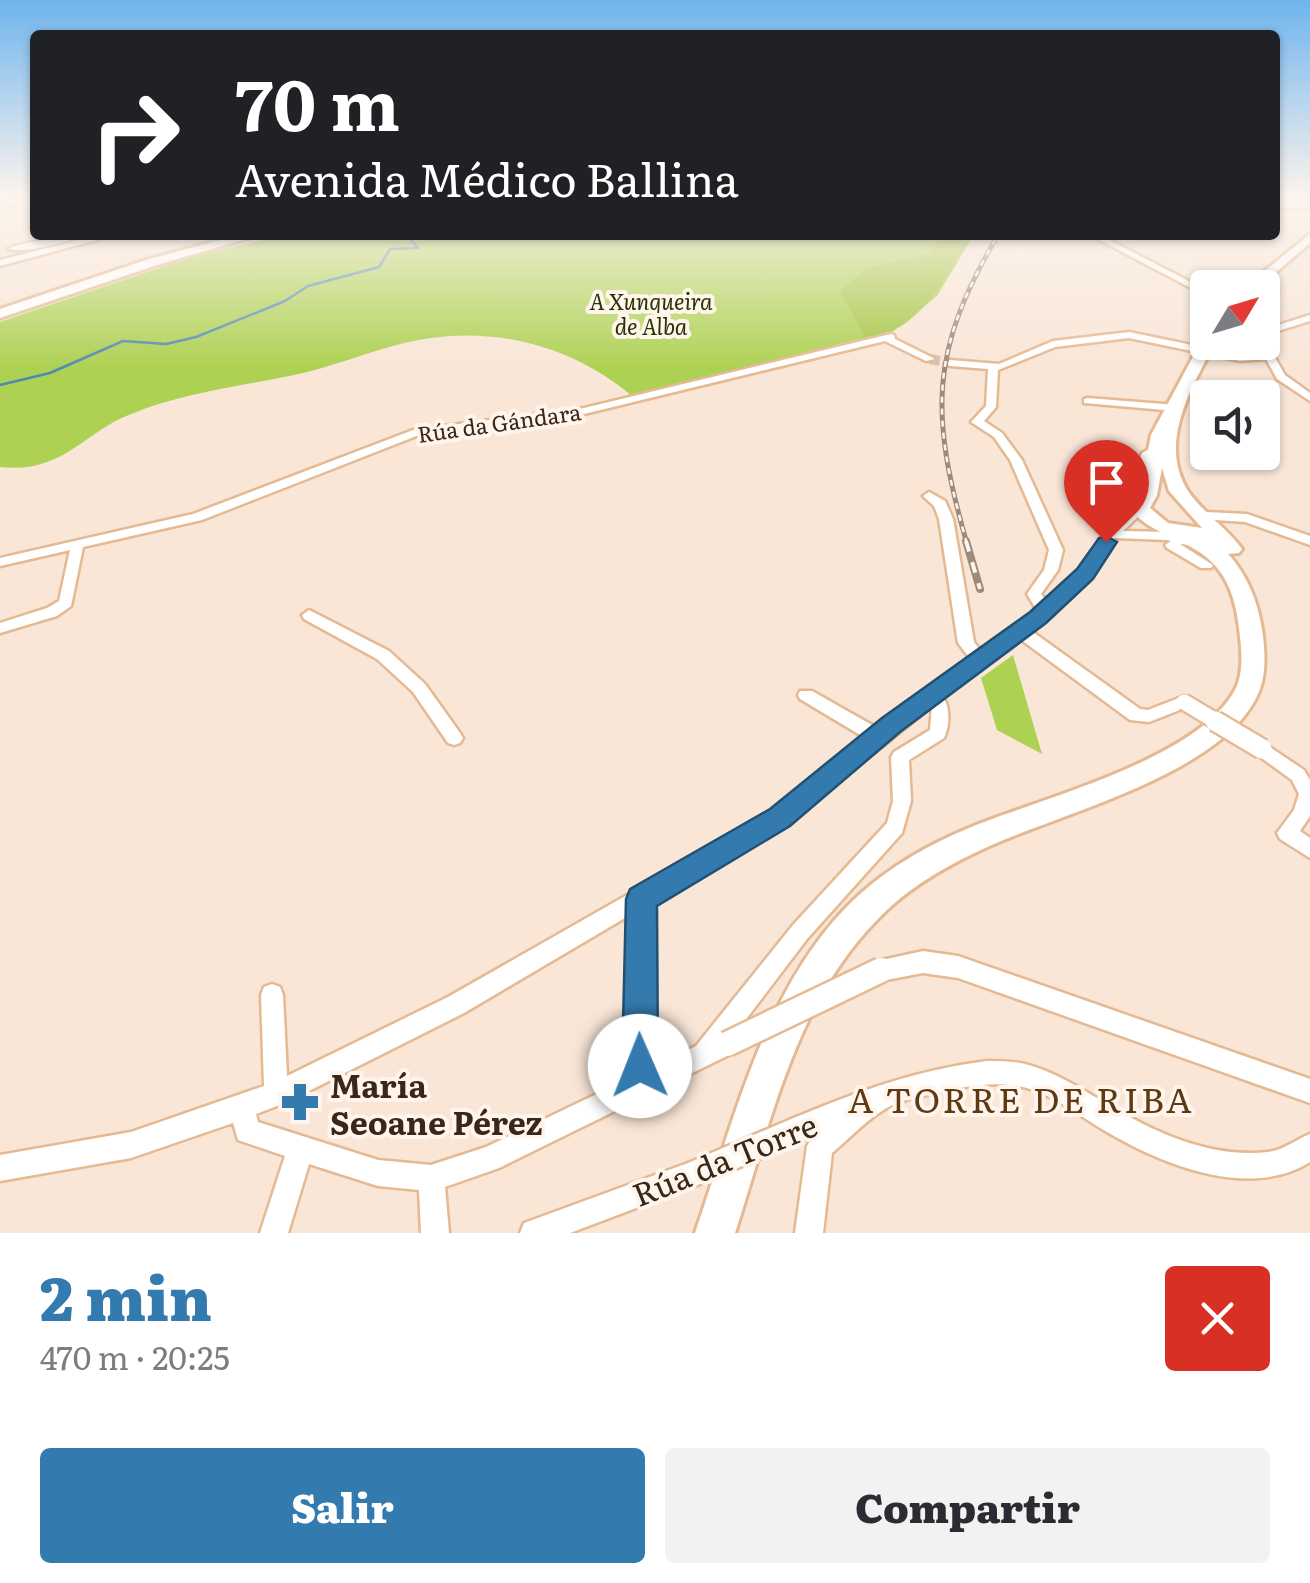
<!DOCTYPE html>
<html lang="es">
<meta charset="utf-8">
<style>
body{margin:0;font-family:Literata,serif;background:#f2f2f3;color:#2b2b33;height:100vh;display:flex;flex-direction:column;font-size:38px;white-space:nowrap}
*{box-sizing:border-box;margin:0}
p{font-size:32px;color:#7c7c81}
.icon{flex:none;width:55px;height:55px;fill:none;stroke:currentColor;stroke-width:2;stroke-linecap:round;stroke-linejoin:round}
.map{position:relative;height:1233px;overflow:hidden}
.drawer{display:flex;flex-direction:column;background:#fff;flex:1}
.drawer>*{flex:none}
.guide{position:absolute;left:30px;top:30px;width:1250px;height:210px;border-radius:10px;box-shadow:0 2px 8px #0004;background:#202124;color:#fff;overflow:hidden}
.needle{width:65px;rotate:52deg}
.fabs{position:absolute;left:1190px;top:270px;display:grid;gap:20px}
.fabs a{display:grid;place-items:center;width:90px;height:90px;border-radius:10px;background:#fff;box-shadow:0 2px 8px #0004;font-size:50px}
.pin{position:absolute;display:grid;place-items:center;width:85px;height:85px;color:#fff;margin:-102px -42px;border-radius:50% 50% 50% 0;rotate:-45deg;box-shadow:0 0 10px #0007}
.pin .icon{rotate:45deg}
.me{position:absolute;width:110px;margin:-55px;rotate:359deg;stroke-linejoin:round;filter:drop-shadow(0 0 8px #0008)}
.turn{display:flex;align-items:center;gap:35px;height:210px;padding:0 40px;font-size:45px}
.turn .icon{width:130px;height:130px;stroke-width:2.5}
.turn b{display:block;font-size:70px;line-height:85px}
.round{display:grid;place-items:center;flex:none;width:105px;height:105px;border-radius:10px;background:#f2f2f3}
.summary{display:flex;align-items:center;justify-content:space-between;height:170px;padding:0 40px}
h1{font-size:60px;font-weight:800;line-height:75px;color:#337baf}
.cta{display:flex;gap:20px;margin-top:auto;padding:20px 40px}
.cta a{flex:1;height:115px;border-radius:10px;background:#337baf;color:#fff;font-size:40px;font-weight:800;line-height:115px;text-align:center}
.cta a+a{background:#f2f2f3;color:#2b2b33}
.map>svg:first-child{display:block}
.green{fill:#add152}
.forest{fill:#a3c641}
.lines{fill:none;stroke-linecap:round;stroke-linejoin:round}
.stream{stroke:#4f89b3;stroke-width:2.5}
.minor-tunnel{stroke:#d3c0b1;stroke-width:10;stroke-dasharray:10 5;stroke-linecap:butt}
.minor-casing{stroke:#e5b992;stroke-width:5}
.major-casing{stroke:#e5b992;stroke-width:5}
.highway-casing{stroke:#e5b992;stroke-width:6}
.minor{fill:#fff;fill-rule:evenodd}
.major{fill:#fff;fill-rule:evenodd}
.highway{fill:#fff;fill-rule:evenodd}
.rail-far1-casing{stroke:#9c8a7b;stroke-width:5}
.rail-casing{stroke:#9c8a7b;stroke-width:8}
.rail-far1{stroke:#fff5ed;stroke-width:2.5;stroke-dasharray:6;stroke-linecap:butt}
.rail{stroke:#fff5ed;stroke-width:4;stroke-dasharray:11;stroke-linecap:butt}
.minor-bridge-far2-casing{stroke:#e5b992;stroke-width:20;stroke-linecap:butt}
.minor-bridge-far1-casing{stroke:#e5b992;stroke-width:24;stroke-linecap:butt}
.minor-bridge-casing{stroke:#e5b992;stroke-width:29;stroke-linecap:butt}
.minor-bridge-far2{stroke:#fff;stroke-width:15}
.minor-bridge-far1{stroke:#fff;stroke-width:19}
.minor-bridge{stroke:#fff;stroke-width:24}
.route{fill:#337baf;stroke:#215072;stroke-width:2.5}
.labels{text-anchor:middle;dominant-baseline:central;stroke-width:8;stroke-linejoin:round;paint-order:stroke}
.far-park-label{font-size:22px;font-style:italic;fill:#273400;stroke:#fff5ed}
.far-street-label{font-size:22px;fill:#392818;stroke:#fff5ed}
.near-poi-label{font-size:32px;font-weight:bold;fill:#392818;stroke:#fff5ed;text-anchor:start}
.near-street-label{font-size:32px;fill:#392818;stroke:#fff5ed}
.near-neighbourhood-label{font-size:35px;letter-spacing:2.5px;fill:#5e3a14;stroke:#fff5ed}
</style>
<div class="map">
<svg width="1310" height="1233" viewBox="0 0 1310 1233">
<rect width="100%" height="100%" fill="#f9e6d7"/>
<path class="green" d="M284,235h690l-37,61 -49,39 -66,21 -189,41c-63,-54 -148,-74 -229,-54 -37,9 -72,24 -110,32 -53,11 -112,18 -163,39 -49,19 -68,60 -131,53v-145l194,-66z
M1013,655l29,99 -45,-24 -16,-52z"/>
<path class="forest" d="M942,235h30c-28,48 -54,98 -114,108l6,-8 -24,-44 27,-23 61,-14z"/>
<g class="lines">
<path class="stream" d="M0,385l50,-12 73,-32 43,3 30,-7 89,-36 23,-15 71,-19 11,-18 28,-1 -8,-9 43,-4"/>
<path class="minor-tunnel" d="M930,359l20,4"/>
<g class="minor-casing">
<path id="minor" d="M18,197h10l-28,12v-4z
M1275,204h35v4h-35z
M71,235h14c-21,8 -56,18 -77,14 12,-7 47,-10 63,-14z
M1090,235h10l108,56v6z
M1310,315v6l-48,15v-6z
M1129,332l111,23 23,-2 -6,-11 8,-2 20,35 25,18v8l-33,-22 -11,-20 -26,2 -111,-23 -74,9 -57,23 -2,37 -12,14 18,12 20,27 41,90 -5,20 -17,24 5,6 34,-29 25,-38 8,-7 -7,-4 14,-14 22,-55 13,-7 6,4 -8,5 -21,54 8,-4 6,4 -23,22 45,1 25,7 2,3 -2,3 -13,-1 33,21 -2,3h-10l-34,-20 -2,-3 6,-4 -4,-1 -52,-2 -25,39 -60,53 110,79 8,1 36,-14 6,2 2,4 -2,4 -41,16 -19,-2 -110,-81 -6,2 -8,-5 30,-27 -9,-15 17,-24 5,-20 -39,-90 -16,-23 -23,-15 15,-16 2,-37 -38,-3 -5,-3 5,-3 49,4 54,-23z
M891,334l3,1 1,4 40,20 -9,2 -41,-20 -301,73 -165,21 -217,85 -119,27 -12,59 -14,10 -57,17v-10l47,-15 12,-7 11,-51 -70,16v-8l193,-44 220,-84 171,-22z
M1088,398l88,7 5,3 -5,3 -92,-8v-4z
M929,492l16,9 8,18 21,123 13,17 -2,4 -8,1 -1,6 -33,27c7,10 7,29 1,41l-35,22 2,41 -9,32 -95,106 -73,96 5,9 -4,8 -236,116 -54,19 4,46h-28l-2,-43 -41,-4 -69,-22 -21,69h-28l25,-77 -47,-16 -5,-17 -102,35 -131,23v-26l131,-23 133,-46 -3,-91 3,-8 8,-3 8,3 3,8 4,81 161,-79 325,-185 94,-73 -67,-40 -2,-4 2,-4h12l67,38 85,-67 8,-1 -14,-18 -19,-124 -5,-13 -11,-10zM932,706l-2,24 -36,22 -3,5 2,44 -6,22 -94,102 -97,121 -44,22 -1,-165 136,-79zM630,915l-2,164 -142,68 -55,18 -53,-5 -120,-38 -2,-8 29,-11 179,-90z
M1206,512l41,2 63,22v9l-65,-23 -44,-3 -2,-3z
M309,610l80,41 36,33 35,49 3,5 -3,5 -6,2 -6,-2 -35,-51 -36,-33 -73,-40 -2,-4z
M1262,742l42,28 6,10v36l-10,15 10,7v20l-30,-19 -3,-6 17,-23 5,-16 -7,-14 -36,-26 -3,-5 3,-5z
M923,951l35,5 352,123v24l-352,-125 -35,-5 -42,8 -8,-3 -3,-8 3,-8z
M987,1061c13,0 26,0 38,3 35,9 65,31 96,48 43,25 96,46 147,40 16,-2 27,-12 42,-18v28c-61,38 -146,3 -203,-30 -26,-15 -51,-36 -80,-44 -29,-8 -62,-2 -91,5 -16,4 -38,7 -51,16 -19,11 -36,30 -53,44l-9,80h-28l12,-87 6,-10 -10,4 -9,-4 -4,-9 4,-9c62,-26 126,-49 193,-57z
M688,1163l9,4 4,9 -4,9 -127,48h-50l4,-10z"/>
</g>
<g class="major-casing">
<path id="major" d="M98,235h17l-115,31v-6z"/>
</g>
<g class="highway-casing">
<path id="highway" d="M1310,234v9l-52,45h-14z
M240,235h19l-102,30 -157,53v-9l149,-50z
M1208,338v4h7c-22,44 -58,100 -27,149 14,21 39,37 54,58l-3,4 -11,1c21,23 31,51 35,82 2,17 3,36 -3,53 -31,84 -200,124 -275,159 -39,18 -78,40 -107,71 -83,83 -108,206 -143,314h-40c40,-114 71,-253 164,-338 32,-29 71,-51 110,-67 72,-30 228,-68 266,-138 8,-15 7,-36 5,-53 -2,-21 -6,-46 -19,-64 -24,-35 -65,-33 -91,-64l9,-14 12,-60 50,-93zM1162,468l7,23 33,37 -34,-5 -18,-15 7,-13z"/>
</g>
<use href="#minor" class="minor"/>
<use href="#major" class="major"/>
<use href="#highway" class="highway"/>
<g class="rail-far1-casing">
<path id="rail-far1" d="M967,544c-37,-130 -38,-192 31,-309"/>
</g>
<g class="rail-casing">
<path id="rail" d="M966,541l14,48"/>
</g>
<use href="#rail-far1" class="rail-far1"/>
<use href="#rail" class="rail"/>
<g class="minor-bridge-far2-casing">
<path id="minor-bridge-far2" d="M970,666l43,-30
M1184,702l35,21"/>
</g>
<g class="minor-bridge-far1-casing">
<path id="minor-bridge-far1" d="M1215,721l47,28"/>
</g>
<g class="minor-bridge-casing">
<path id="minor-bridge" d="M727,1044l154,-74
M688,1176l115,-49"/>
</g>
<use href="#minor-bridge-far2" class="minor-bridge-far2"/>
<use href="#minor-bridge-far1" class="minor-bridge-far1"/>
<use href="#minor-bridge" class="minor-bridge"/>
</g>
<linearGradient id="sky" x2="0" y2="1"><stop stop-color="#6fb4ee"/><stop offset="0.53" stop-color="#fcf4ed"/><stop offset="1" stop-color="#fcf4ed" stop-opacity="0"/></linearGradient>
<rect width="1310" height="370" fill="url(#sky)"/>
<path class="route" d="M1106,536l11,6 -24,37 -47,44 -146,109 -110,94 -133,80 1,160 -5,13 -13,5 -13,-5 -5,-13 4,-167 4,-10 140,-80 112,-91 148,-106 47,-43 22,-31z"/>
<defs>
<g id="pharmacy-bare" transform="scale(3)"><path d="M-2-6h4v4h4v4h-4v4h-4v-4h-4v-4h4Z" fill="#337baf" stroke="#fff5ed" stroke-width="2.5" paint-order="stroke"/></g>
</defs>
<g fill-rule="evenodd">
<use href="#pharmacy-bare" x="300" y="1102"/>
</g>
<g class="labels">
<g class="far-park-label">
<text x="651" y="300">A Xunqueira<tspan x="651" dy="25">de Alba</tspan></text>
</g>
<g class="far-street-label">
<text transform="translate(499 422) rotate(-8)">Rúa da Gándara</text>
</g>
<g class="near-poi-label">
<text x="330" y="1084">María<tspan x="330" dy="37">Seoane Pérez</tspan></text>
</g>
<g class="near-street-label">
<text transform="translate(724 1158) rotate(-22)">Rúa da Torre</text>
</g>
<g class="near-neighbourhood-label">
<text x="1021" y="1098">A TORRE DE RIBA</text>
</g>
</g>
</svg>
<div class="fabs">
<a><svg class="needle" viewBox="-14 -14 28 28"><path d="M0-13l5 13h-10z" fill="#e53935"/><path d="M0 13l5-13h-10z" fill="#7c7c81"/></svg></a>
<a><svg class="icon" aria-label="sound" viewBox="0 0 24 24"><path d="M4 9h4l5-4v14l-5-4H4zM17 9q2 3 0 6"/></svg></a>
</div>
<div class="pin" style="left:1106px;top:542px;background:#d93025"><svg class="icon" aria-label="arrive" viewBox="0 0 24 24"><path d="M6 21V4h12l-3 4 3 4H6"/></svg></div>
<svg class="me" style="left:640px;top:1066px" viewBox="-20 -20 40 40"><circle r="19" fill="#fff"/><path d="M0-13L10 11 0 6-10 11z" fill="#337baf"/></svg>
<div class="guide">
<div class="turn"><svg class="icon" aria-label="right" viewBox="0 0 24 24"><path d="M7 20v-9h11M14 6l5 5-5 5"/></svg><div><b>70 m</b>Avenida Médico Ballina</div></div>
</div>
</div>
<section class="drawer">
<div class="summary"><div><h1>2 min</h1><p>470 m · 20:25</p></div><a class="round" style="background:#d93025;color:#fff"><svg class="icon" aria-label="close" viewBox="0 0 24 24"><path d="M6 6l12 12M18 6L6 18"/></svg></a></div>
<div class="cta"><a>Salir</a><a>Compartir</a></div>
</section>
